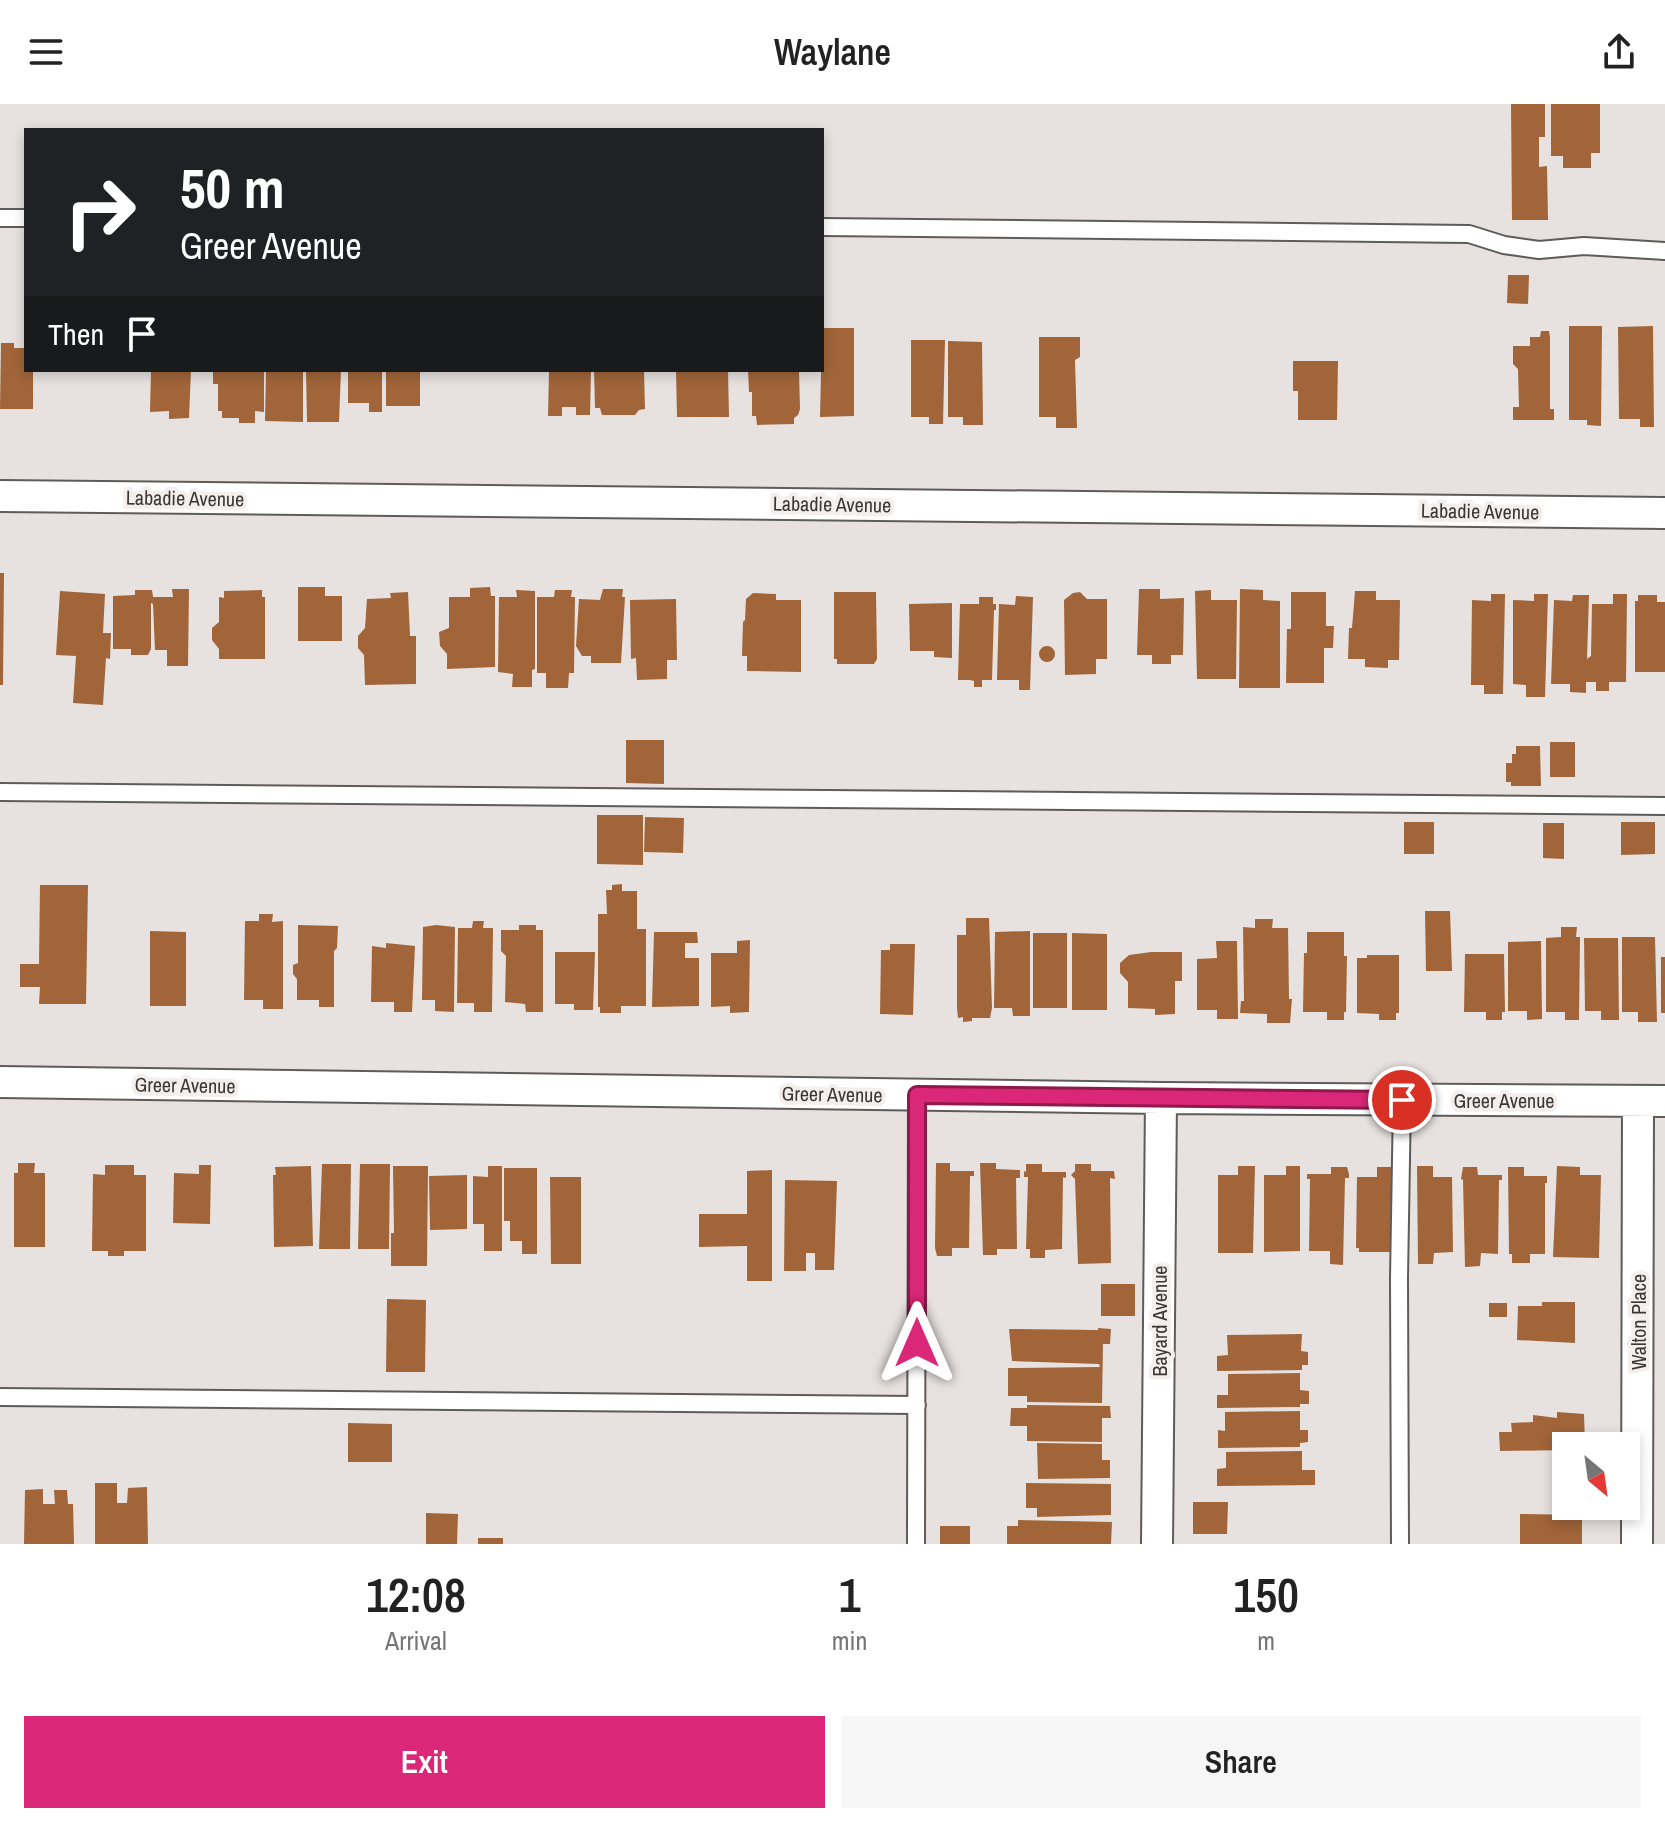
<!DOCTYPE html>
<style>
body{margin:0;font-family:"Archivo Narrow",sans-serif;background:#f6f6f6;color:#222;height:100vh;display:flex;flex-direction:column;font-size:30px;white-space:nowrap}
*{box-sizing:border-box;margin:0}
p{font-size:26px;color:#767676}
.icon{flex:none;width:44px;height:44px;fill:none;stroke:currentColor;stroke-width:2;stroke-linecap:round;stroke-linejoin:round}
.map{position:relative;height:1440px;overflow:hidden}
.side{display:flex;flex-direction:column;background:#fff;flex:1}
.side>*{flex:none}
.hud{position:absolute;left:24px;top:24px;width:800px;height:244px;border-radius:0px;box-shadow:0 4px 12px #0003;background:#202124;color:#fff;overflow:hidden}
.needle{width:52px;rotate:151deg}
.tools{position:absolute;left:1552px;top:1328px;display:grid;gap:16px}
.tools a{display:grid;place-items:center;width:88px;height:88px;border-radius:0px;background:#fff;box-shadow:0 4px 12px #0003;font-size:40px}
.pin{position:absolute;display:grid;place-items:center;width:68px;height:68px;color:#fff;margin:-34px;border:4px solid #fff;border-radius:50%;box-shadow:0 2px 8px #0007}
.me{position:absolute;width:88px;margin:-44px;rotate:0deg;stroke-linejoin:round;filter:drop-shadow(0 0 6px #0008)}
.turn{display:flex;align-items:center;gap:28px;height:168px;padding:0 24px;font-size:36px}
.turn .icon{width:104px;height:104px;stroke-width:2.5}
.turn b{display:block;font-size:56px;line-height:68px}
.then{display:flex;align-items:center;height:76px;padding:0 24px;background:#0003;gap:16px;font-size:30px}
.eta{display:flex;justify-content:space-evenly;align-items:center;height:136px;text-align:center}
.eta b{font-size:48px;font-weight:600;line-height:56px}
.action{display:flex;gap:16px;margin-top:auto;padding:16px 24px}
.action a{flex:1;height:92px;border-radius:0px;background:#db2777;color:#fff;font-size:32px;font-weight:600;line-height:92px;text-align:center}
.action a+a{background:#f6f6f6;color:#222}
header{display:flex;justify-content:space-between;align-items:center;height:104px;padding:0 24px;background:#fff;font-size:36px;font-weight:600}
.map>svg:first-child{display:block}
.building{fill:#a16539}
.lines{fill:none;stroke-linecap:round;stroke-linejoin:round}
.service-casing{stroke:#5f5b58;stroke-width:20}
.minor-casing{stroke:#5f5b58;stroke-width:34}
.service{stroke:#fff;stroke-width:16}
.minor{stroke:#fff;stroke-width:30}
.route-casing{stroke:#8e194d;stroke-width:20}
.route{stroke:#db2777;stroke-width:14}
.labels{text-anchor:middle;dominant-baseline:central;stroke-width:8;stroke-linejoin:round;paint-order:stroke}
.street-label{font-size:20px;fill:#3a3837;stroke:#f4efec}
</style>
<header><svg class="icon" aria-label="menu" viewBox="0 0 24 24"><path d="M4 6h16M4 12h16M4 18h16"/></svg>Waylane<svg class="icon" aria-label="share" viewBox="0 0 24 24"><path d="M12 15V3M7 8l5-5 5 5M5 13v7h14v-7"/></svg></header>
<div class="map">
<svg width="1665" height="1440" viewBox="0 0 1665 1440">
<rect width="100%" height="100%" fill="#e7e2df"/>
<path class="building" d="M1511,0h34v33h-6v30l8,-1 1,54h-36z
M1551,0h49v49h-9v15h-28v-12h-12z
M1508,171h21l-1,29 -21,-1z
M1569,222h33l-1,100 -14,-1v-5h-18z
M1653,222l1,101h-14v-8h-21l-1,-92z
M822,224h32v88l-34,1z
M1541,227h8l1,6v72h4v11h-41v-13h6l-1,-38 -5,-5v-18h17v-9h10z
M1039,233h41v20l-5,3 2,68h-21v-11h-17z
M911,236h34l-2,84h-14v-7h-18z
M948,237l34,1 1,83h-20v-8h-15z
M1,239h13v5h12v22h7v39h-33z
M1293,257h45l-1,59h-39v-29h-5z
M151,266h40l-2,48 -20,1v-8l-19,1z
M213,266h51v42l-9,-1v12h-16v-5h-17v-7h-4v-27h-5z
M266,266h37v52l-38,-1z
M306,266h35l-2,52h-32z
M348,266h34v42h-13v-9h-21z
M386,266h34v36h-34z
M549,266h42l-1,45h-14v-8h-14v9h-14z
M594,266h50l1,39 -6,1 -4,5h-33l-2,-7h-5z
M676,266h52l1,47h-52z
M748,266h51l1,39 -2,6 -4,3v6l-37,1 -1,-9h-4v-24h-3z
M0,469h4l-1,112h-3z
M298,483h27v9h17v45h-44z
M490,483l1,9h4v71l-48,2v-15l-7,-8 -1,-14 10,-4v-31h21v-9z
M172,485h17l-1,77h-21v-16h-12l-2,-46 -2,-1v46l-3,6h-17v-6h-18v-53l22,-1v-5h17l1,7h20z
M603,485h20l-1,8h3l-4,66h-30v-7h-9l-6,-10 3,-47 21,1z
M1139,485h21v10l24,-1 -1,57h-12v9h-19v-9h-15z
M1240,485l23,1v10l17,1v87h-41z
M262,486v7h3v62h-46v-10l-7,-9v-12l7,-6v-25l5,1v-7z
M516,486l19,1v78l-3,1v17h-20l1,-13 -15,-2 1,-75h18z
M555,486h17l-1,7h4l-1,76h-5l-1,15h-22v-15h-9v-76h17z
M1211,486v10h26l-1,79h-39l-2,-88z
M60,487l45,3 -2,39h8l-1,26 -4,-1 -3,47 -30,-2 3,-47 -20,-1z
M1355,487h21v9h24l-1,60h-11v8l-23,-1v-8h-17l1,-31h3z
M408,488l2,44h6v48l-51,1 -1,-30 -6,-7v-12l7,-8 2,-29 24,-1 -1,-5z
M834,488h42l1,67 -3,5h-37v-5h-3z
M1080,488l7,7h20v60h-11v15l-31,1 -1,-75 9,-7z
M1291,488h35v34h8l-1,22h-9v35h-38l1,-54h4z
M753,489l23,1v6h25v72l-54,-1v-15h-5l1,-34 2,-2 1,-21z
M1491,490h14l-2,100h-19v-9h-13l1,-85 19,1z
M1534,490h14l-3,103h-19v-12l-13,-1v-84l21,1z
M1613,490h14l-1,88h-17v9h-13v-9h-10v11l-16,-1v-8h-19l3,-84 18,1 1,-6h16l-2,64 4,-3 1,-52h21z
M1638,491h19v7h8v70h-30v-71h3z
M1016,492l17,1 -3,93h-11v-10h-22l2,-76 16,1z
M979,493h14v7h3v6h-2l-2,70h-10v7h-8v-6l-4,-1h-12l2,-76h19z
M676,495l1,61h-10v19l-30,1 -1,-22 -5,1 -1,-59z
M952,499v55l-18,-1v-6h-24l-1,-47z
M1039 550a8 8 0 1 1 16 0a8 8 0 1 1-16 0Z
M626,636h38v44l-38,-1z
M1550,638h25v35h-25z
M1516,642h24l1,40h-30v-4h-5v-19h6v-9h4z
M597,711h46v50l-46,-1z
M645,713l39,1 -1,35 -39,-1z
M1404,718h30v32h-30z
M1621,718h34v32l-34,1z
M1543,719h21v36l-21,-1z
M622,780v7h15v38h9v77h-25v7h-21v-6h-2v-93h9l-1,-24h6v-5z
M40,781h48l-2,119h-47l1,-17h-20v-23h19z
M1425,807h25l2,60h-26z
M259,810h14l-1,8 11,-1v88h-20v-9h-19l1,-79h14z
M966,814h23l3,90 -2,10h-18v3l-9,1v-5l-5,1 -1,-10v-73h9z
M1255,815h18l-1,9h16l1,71h3l-2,24h-23v-9l-27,-1 1,-12h3l-1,-74 12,1z
M473,817h11l-1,7h10l-1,84h-18v-9h-17l1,-75h14z
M298,821l40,1 -1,22 -3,3v56h-15v-7h-22v-21l-4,-5v-9l5,-2z
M436,821l19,2 -1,85 -19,-1v-11h-13l1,-73z
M519,821h17v5h7v82h-17l-1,-8 -20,-2 1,-46 -5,-5v-21h18z
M1561,823h16l-1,10h4l-1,83h-14v-8h-19v-74l15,-1z
M150,827l36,1v74h-36z
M1030,827v85h-17l-1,-8h-18l1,-76z
M654,828h43l1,11h-13v15h14v48l-47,1z
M1307,828h37v24h3l-1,56h-2v8h-17v-8h-24l1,-59h3z
M1033,829h34v75h-34z
M1072,829l35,1v76h-35z
M1622,833h33l2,85h-19v-10h-16z
M1584,834h34l1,82h-18v-9h-16z
M750,836l-1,72 -19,1v-7l-19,1v-54h26v-12z
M1216,837h21l1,78h-21v-9h-20v-51l20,-1z
M1541,837l1,78 -15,1v-9h-19v-69z
M386,839l29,3 -3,66h-18v-10h-23l1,-56 14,2z
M890,840h25l-2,71 -33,-1 1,-64h9z
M555,848h40l-2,58h-19v-6h-19z
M1151,848h31v29h-7v33l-20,1v-6l-27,-1v-26l-8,-9v-10l9,-8z
M1465,850h39l1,58h-3v8h-16v-8h-22z
M1367,851h32v58h-3v7h-17v-6l-22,-1v-55h10z
M1661,853h4v56h-4z
M18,1059h17l-1,10h11v74h-31v-74h4z
M936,1059h14v8h24v5h-4l-1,72h-17v8h-15l-2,-8z
M980,1059h16v6l24,1v8h-4l1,71h-20v6h-14z
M322,1060h29l-1,85h-31z
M360,1060h30l-1,85h-31z
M1026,1060h16v8h24v6l-3,-1 -1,72 -17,1v8h-15v-9h-4l2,-72h-4v-6l2,1z
M1075,1060h16v7h23l1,8 -5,-1 1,85 -33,1 -3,-85 -4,-4 4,-4z
M105,1061h29v10h12v76h-22v5h-16v-5h-16l1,-77 12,1z
M199,1061h12l-1,59 -37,-1 1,-50 25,1z
M311,1062l2,80 -39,1 -1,-72h3l-1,-8z
M393,1062h35l-1,100h-36v-33h3z
M488,1062h14v85h-18v-27h-11v-48l15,1z
M1238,1062h17l-2,87h-35v-78h20z
M1286,1062h14v85l-36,1v-77h22z
M1417,1062h16v11h19l1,75 -19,1 -1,11h-15z
M1557,1062l23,1v8h21l-2,83 -46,-1z
M1331,1063h16l2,7v4h-4l-2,87 -13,-1v-13h-21l1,-72h-3v-5h24z
M1377,1063h16l-2,85h-32v-4h-3l1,-71h20z
M1463,1063h14l1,8h24v5h-3l-1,74 -17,-1 -1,13 -15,1 -2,-87 -2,-1z
M1508,1063h16v9h23v7h-2v71h-15v9h-18v-9h-3z
M504,1064h33v86h-15v-13h-12v-20h-6z
M772,1066v111h-25v-35l-48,1v-33h48v-43z
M467,1071v54l-37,1 -1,-54z
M550,1073h31v87h-30z
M785,1076l52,1 -3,89h-19v-17h-9v18h-22z
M1101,1180h34v32h-34z
M387,1195l39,1 -1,72h-39z
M1542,1198h33v41l-58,-3 1,-34h24z
M1489,1199h18v14h-18z
M1098,1224l13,1 -1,15h-7l-1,59 -75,-1v-6h-19v-28l92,-1 -1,-3 -87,-3 -3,-32 89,1z
M1302,1230l-1,17 7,1v13h-6v5l-85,1v-15l11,-1 -1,-20z
M1300,1269v17l9,1v13h-9v3l-83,1v-13h11v-21z
M1027,1301l83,1 1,12h-9v24l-75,-1v-15h-17l1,-18h16z
M1300,1307v19h8v12l-8,1v4l-82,1v-18l7,1v-19z
M1557,1308l27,2 1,32h-19v4l-66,1 -1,-19h13l-1,-9 22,-1v-7l24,3z
M348,1319l44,1v38h-44z
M1037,1339l65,1v16h8v18l-72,1z
M1302,1347v19h13v15l-98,1v-17l9,-1v-16z
M95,1379h22v20h10l1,-15 19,-1 1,57h-53z
M1026,1379l85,1v31l-74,2v-9h-11z
M43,1385v15h12l-1,-14h13l1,14h5l1,40h-50l1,-54z
M1193,1398h35l-1,32h-34z
M426,1409l32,1 -1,30h-31z
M1520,1410l62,1v29h-62z
M1018,1416l94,2 -1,22h-104v-18h11z
M940,1422h30v18h-30z
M478,1434h25v6h-25z"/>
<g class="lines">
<g class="service-casing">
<path id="service" d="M0,114h26
M822,123l647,7 35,11 35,5 45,-4 81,5
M0,688l1665,14
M0,1293l917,8
M916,1440l1,-449
M1400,1440l-1,-266 3,-178"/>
</g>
<g class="minor-casing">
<path id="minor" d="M0,392l1665,17
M0,978l1161,16 504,3
M1157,1440l4,-446
M1637,1440l1,-443"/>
</g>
<use href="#service" class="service"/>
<use href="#minor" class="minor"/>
</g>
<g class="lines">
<g class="route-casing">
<path id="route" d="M917,1239v-248l485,5"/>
</g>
<use href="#route" class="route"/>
</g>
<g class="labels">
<g class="street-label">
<text transform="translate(185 394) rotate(1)">Labadie Avenue</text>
<text transform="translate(832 400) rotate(1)">Labadie Avenue</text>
<text transform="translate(1480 407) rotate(1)">Labadie Avenue</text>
<text transform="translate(185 981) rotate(1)">Greer Avenue</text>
<text transform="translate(832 990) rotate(1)">Greer Avenue</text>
<text x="1504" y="996">Greer Avenue</text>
<text transform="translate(1159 1217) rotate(-90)">Bayard Avenue</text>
<text transform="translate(1638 1218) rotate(-90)">Walton Place</text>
</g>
</g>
</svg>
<div class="tools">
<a><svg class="needle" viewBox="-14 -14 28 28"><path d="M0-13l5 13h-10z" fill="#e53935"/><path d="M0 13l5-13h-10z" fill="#767676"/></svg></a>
</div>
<div class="pin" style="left:1402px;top:996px;background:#d93025"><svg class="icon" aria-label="arrive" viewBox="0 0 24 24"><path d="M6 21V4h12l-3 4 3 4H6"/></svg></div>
<svg class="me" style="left:917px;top:1239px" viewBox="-20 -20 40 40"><path d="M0-17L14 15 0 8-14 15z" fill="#db2777" stroke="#fff" stroke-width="4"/></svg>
<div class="hud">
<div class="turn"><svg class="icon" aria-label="right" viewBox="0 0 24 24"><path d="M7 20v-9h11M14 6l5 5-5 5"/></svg><div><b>50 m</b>Greer Avenue</div></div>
<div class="then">Then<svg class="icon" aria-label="arrive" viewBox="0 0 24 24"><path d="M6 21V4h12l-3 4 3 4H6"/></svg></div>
</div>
</div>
<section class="side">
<div class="eta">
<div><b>12:08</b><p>Arrival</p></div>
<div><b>1</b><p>min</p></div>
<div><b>150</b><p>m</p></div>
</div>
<div class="action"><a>Exit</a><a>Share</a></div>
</section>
